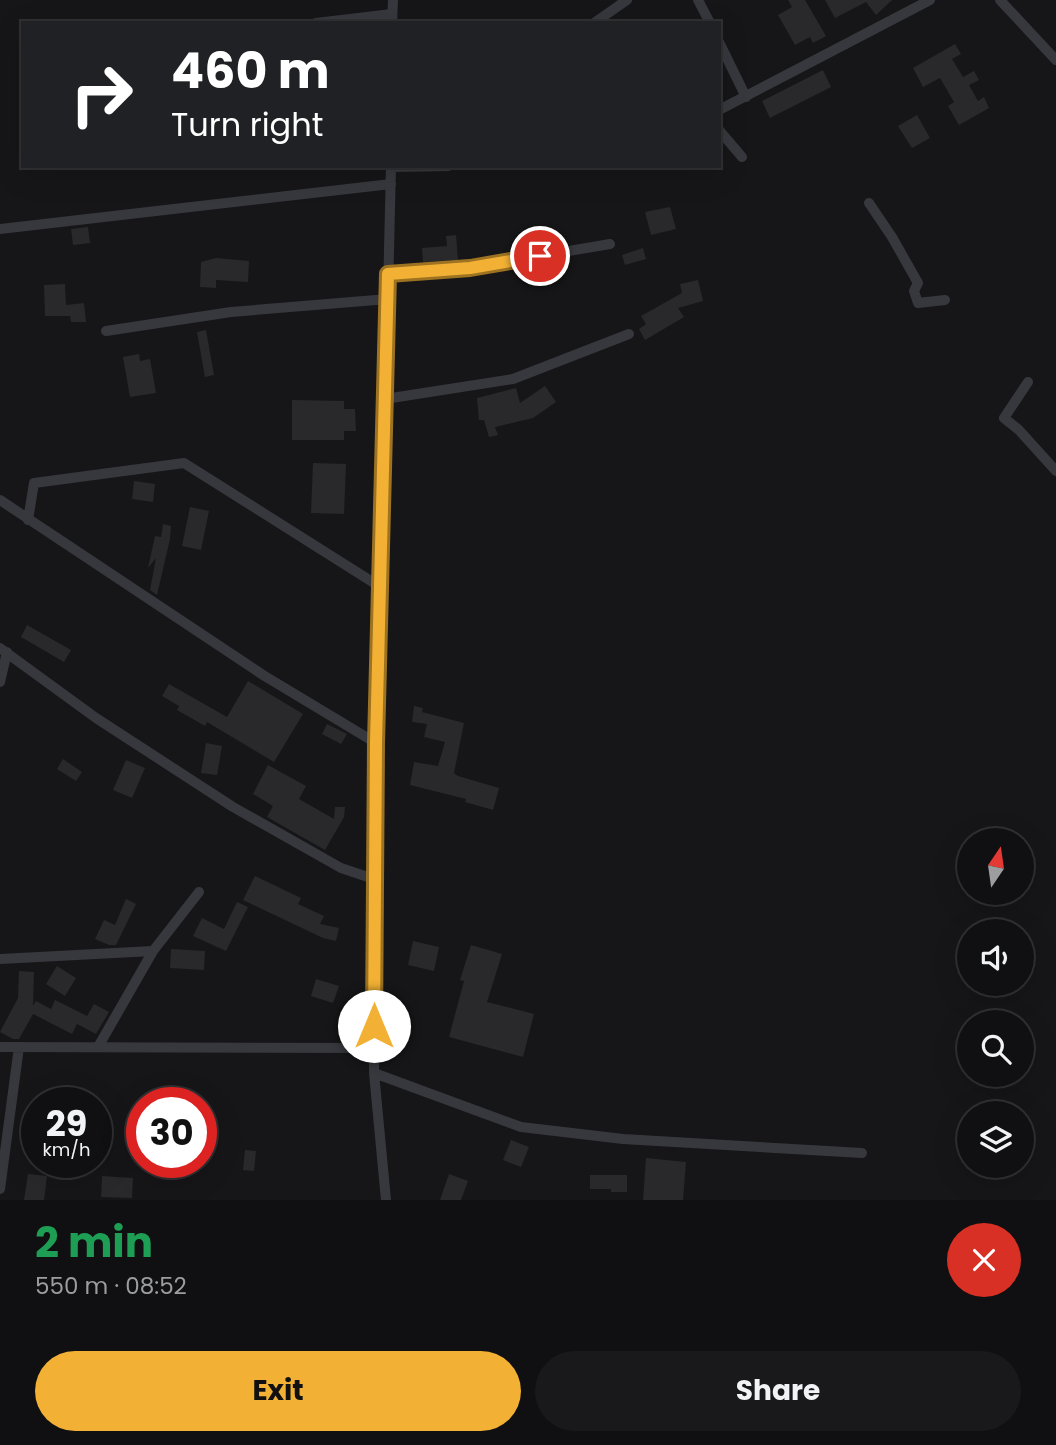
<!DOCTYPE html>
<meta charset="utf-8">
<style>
body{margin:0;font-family:Poppins,sans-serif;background:#19191b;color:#f1f3f6;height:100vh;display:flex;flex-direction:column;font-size:26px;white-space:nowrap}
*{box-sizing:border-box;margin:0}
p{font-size:23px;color:#9c9d9f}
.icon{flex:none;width:38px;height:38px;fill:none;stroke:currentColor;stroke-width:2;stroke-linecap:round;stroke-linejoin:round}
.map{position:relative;height:1200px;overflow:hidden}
.drawer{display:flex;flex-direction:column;background:#101012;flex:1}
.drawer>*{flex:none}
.top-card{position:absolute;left:21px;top:21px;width:700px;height:147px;border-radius:0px;box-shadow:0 7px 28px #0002,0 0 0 2px #303032;background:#202124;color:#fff;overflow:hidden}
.needle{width:46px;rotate:13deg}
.buttons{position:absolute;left:957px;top:828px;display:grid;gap:14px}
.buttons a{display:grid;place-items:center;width:77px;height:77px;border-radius:50%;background:#101012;box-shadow:0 7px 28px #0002,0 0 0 2px #303032;font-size:35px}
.speed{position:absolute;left:21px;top:1087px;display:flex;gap:14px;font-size:35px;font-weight:700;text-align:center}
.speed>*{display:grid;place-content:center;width:91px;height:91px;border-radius:50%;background:#101012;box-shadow:0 7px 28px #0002,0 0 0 2px #303032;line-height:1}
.speed small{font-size:18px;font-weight:400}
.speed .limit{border:10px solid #d22;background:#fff;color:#111}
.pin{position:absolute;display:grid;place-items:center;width:60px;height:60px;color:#fff;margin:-30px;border:4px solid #fff;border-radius:50%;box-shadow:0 2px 7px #0007}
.me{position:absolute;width:77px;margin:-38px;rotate:0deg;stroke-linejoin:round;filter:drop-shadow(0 0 5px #0008)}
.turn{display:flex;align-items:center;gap:24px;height:147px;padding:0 35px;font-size:32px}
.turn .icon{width:91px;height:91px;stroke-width:2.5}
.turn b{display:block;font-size:49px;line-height:60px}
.round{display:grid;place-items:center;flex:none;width:74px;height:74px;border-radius:37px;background:#19191b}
.overview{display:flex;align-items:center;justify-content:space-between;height:119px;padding:0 35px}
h1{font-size:42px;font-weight:700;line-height:52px;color:#1e9e55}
.action{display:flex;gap:14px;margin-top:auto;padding:14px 35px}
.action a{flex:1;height:80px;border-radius:42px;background:#f2b134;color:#111;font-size:28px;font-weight:700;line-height:80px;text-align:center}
.action a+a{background:#19191b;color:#f1f3f6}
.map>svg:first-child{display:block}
.building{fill:#29292c}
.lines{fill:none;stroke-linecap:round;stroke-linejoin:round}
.minor{stroke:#37383d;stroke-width:10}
.route-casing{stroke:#9d7322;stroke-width:18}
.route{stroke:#f2b134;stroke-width:12}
</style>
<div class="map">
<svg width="1056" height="1200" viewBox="0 0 1056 1200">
<rect width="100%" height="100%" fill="#161618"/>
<path class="building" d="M788,0h17l21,36 -13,7 -3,-6 -15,8 -17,-30 14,-8z
M825,0h67l-16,15 -10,-13 -31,16z
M955,44l6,10 -9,5 11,18 11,-6 5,9 -10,5 9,16 6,-4 5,11 -30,17 -11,-19 6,-4 -14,-24 -17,9 -10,-19z
M823,70l8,17 -61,31 -8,-17z
M917,115l13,23 -18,10 -14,-22z
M670,207l6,22 -25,6 -6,-23z
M88,227l2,16 -17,2 -2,-16z
M456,235l2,25 -35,2 -1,-14 25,-2 -1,-10z
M643,248l3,11 -21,6 -3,-10z
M216,258l33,3 -1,21 -32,-2v8l-16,-1 1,-25z
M698,280l5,21 -25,7 6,9 -39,23 -6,-11 7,-5 -5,-8 41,-23 -2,-9z
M65,284l1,21 18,-2 2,19h-15l-1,-6h-25l-1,-31z
M206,330l8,45 -9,2 -8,-45z
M139,354l1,7 10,-2 6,34 -26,4 -7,-40z
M545,386l11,16 -23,16 -38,9 3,8 -9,2 -5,-17h-5l-2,-22 39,-10 4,15z
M292,400l52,1v8h11l1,22h-12v9h-52z
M313,463l33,1 -2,50 -33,-1z
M134,481l21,3 -2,18 -21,-3z
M190,507l19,4 -8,39 -19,-4z
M163,524l8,2 -1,13 -13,56 -7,-5 6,-32 -8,10 7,-32 6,1z
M27,625l44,25 -7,12 -43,-25z
M248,681l55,33 -29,48 -67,-40 -2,4 -28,-16 2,-4 -17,-10 7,-12 58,33z
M414,706l9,2 -1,4 42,11 -10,50 4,3 41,12 -6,22 -28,-8 1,-3 -56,-14 4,-23 24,4 7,-24 -21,-5 3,-13 -15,-2z
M327,724l20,10 -6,10 -19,-10z
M206,743l16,3 -5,29 -16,-2z
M63,759l19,13 -6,9 -19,-12z
M126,760l19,8 -13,30 -19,-8z
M268,765l38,21 -7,13 35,20 1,-12h10l-1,10 -19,33 -58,-33 6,-11 -20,-12z
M255,876l46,22 -3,6 26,12 -4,8 19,4 -3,13 -13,-3 -80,-38z
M126,899l10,5 -20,41h-7l-14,-6 9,-19 11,5z
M237,902l11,5 -22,44 -33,-15 9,-18 22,11z
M413,941l26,6 -5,24 -26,-6z
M471,945l31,9 -15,48 47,12 -11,43 -74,-20 15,-56 -4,-1z
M171,949l34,2 -1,19 -34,-2z
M57,966l19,12 -11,18 -19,-12z
M19,971l15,1 -1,34 3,-5 15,8 4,-9 32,16 7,-12 15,8 -13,22 -19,-10 -5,10 -39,-20 -14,25h-6l-13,-7 18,-34z
M316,979l23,7 -6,17 -22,-7z
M511,1140l18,7 -8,20 -18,-7z
M245,1150l11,1 -2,20 -11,-1z
M646,1158l40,4 -3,38h-40z
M28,1174l19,2 -3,24h-20z
M449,1174l19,7 -7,19h-21z
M590,1175h37v17h-16v-3h-21z
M102,1176l31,2 -1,20 -31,-1z"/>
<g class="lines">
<path class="minor" d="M698,0l12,23
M1000,0l56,60
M316,23l76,-9
M392,23l1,-23
M594,23l33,-23
M719,42l27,55
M719,110l211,-110
M719,130l23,27
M391,167l57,-1
M869,203l23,34 26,46 -4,8 4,12 27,-3
M0,229l391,-45
M388,274l82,-6 140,-24
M106,331l125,-19 157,-13
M1028,382l-24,36 15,12 37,41
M385,399l128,-20 116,-45
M0,500l263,175 113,68
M28,520l6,-37 150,-20 198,125
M0,648l96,70 137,89 108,61 33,11
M0,682l7,-30
M0,959l153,-8
M0,1047l373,1
M98,1047l55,-96 46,-59
M374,1073l147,54 102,12 239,14
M0,1189l19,-142
M386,1200l-12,-127v-194l17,-713"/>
</g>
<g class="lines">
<g class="route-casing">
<path id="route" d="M374,1026l2,-283 12,-469 82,-6 70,-12"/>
</g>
<use href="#route" class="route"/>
</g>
</svg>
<div class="buttons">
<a><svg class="needle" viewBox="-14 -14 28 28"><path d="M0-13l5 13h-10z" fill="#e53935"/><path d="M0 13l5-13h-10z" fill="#9c9d9f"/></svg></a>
<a><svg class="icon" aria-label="sound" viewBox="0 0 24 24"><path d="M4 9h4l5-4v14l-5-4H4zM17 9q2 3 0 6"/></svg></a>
<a><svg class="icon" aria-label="search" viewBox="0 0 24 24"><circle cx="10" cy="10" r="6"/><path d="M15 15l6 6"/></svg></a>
<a><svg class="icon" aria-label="layers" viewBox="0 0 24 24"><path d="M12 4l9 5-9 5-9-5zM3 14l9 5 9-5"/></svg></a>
</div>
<div class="speed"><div>29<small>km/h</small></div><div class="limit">30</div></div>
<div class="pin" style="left:540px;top:256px;background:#d93025"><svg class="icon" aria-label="arrive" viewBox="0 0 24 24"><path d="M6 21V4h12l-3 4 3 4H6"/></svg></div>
<svg class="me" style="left:374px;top:1026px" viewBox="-20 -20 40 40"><circle r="19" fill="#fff"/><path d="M0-13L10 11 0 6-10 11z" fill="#f2b134"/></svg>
<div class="top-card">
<div class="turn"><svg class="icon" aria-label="right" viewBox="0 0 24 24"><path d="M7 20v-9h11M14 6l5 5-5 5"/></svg><div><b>460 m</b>Turn right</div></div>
</div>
</div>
<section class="drawer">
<div class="overview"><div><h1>2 min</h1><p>550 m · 08:52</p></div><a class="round" style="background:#d93025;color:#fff"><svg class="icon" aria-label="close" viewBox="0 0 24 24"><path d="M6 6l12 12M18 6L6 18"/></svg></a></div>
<div class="action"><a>Exit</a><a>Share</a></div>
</section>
